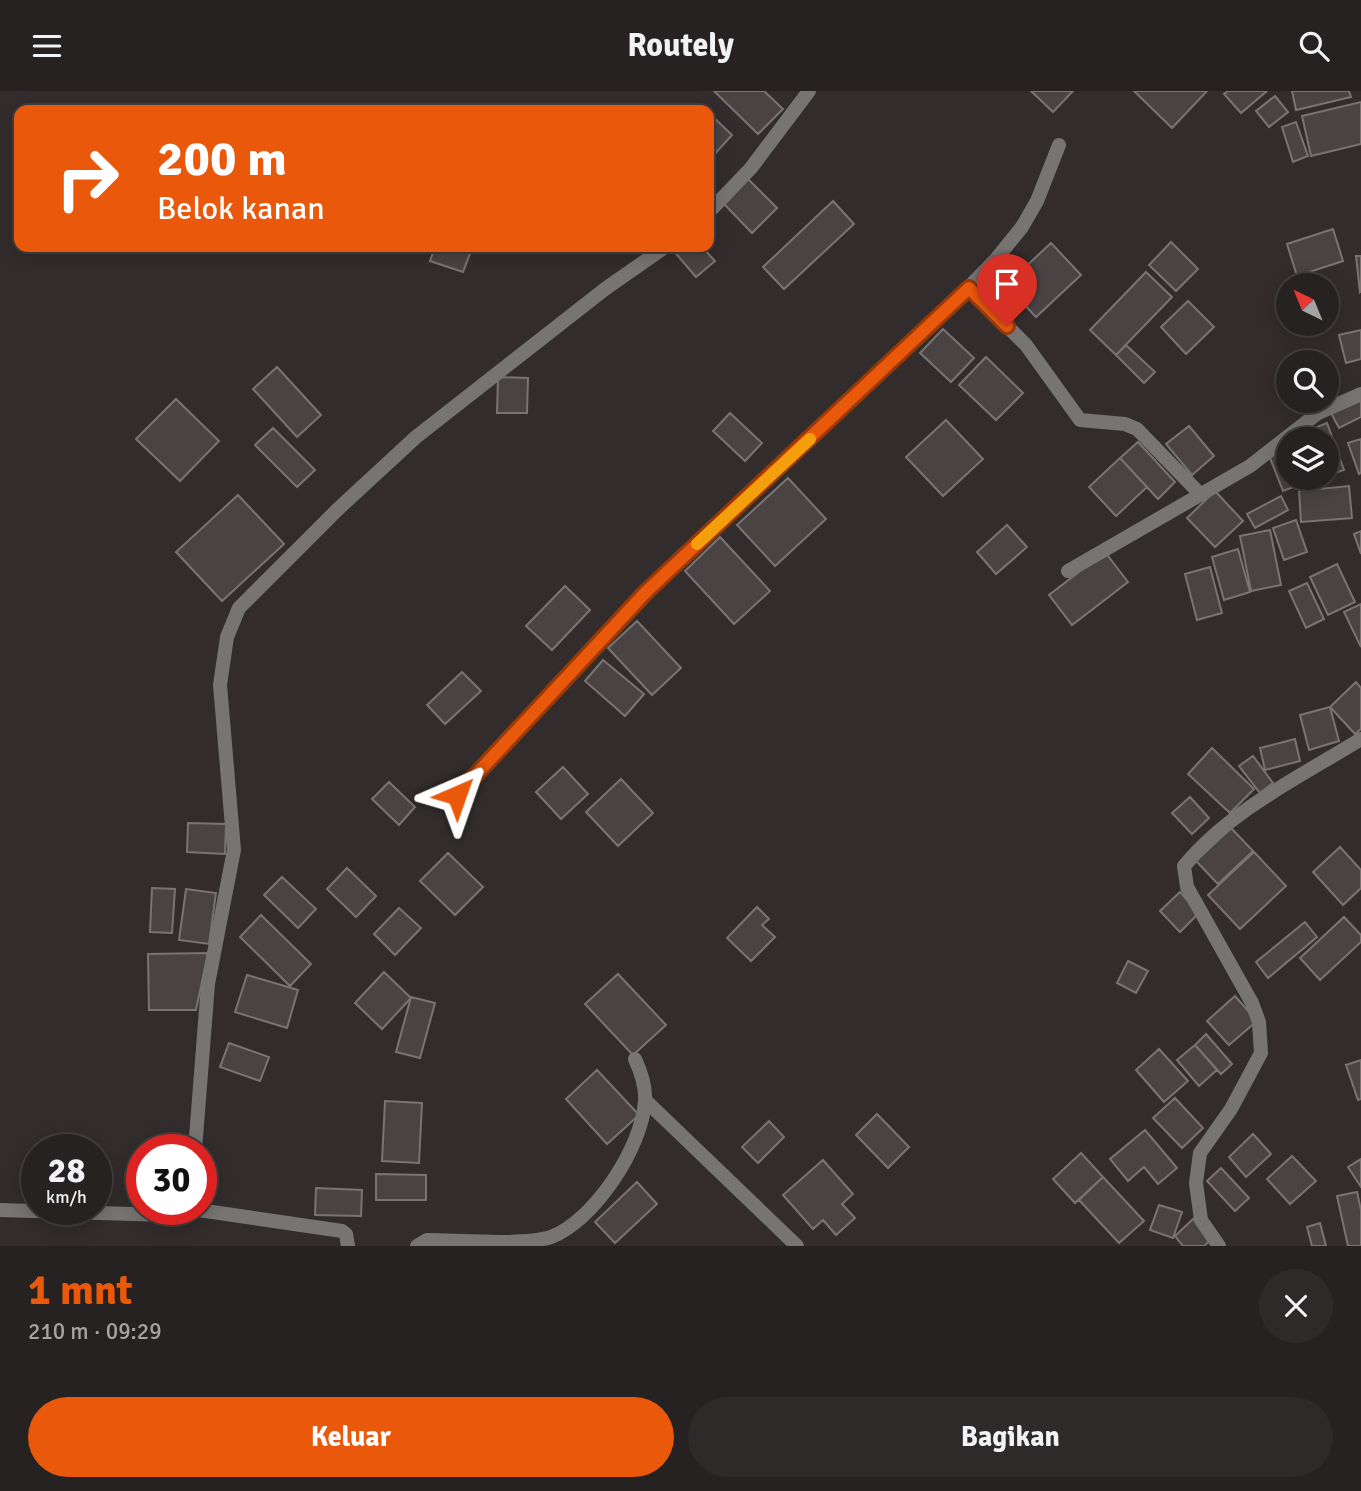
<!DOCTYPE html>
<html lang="id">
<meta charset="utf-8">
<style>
body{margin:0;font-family:Signika,sans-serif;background:#2e2a2a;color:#f1f3f6;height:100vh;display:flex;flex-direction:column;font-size:26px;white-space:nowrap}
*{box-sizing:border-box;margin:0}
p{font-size:23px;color:#a4a4a5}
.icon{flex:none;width:38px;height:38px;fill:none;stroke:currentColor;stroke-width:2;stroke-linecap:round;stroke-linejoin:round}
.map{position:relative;height:1155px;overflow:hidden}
.sheet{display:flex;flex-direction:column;background:#262221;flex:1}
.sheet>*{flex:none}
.hud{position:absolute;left:14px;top:14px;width:700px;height:147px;border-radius:14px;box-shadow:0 4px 18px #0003,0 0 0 2px #423f3f;background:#ea580c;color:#fff;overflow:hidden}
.needle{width:46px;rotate:317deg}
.buttons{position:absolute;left:1276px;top:182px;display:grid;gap:14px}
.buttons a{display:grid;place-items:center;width:63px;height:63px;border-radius:50%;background:#262221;box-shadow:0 4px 18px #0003,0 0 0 2px #423f3f;font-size:35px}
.speed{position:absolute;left:21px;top:1043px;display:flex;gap:14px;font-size:35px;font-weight:700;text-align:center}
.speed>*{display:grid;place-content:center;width:91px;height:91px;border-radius:50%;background:#262221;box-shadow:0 4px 18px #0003,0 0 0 2px #423f3f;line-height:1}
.speed small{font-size:18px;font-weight:400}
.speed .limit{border:10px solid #d22;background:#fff;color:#111}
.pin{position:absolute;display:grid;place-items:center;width:60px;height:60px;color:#fff;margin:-72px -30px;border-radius:50% 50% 50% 0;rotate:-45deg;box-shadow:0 0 7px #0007}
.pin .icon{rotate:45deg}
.me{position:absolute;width:77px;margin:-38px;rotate:43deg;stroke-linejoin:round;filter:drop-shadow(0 0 5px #0008)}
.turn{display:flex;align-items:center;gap:24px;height:147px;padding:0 28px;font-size:32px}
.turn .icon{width:91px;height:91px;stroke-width:2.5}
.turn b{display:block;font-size:49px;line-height:60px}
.round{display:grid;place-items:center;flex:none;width:74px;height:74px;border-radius:37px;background:#2e2a2a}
.summary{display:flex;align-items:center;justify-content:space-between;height:119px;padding:0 28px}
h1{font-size:42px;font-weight:800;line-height:52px;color:#ea580c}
.action{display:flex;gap:14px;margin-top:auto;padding:14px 28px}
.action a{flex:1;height:80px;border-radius:42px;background:#ea580c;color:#fff;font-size:28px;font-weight:800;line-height:80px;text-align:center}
.action a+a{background:#2e2a2a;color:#f1f3f6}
header{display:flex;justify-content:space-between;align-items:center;height:91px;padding:0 28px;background:#262221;font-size:32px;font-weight:800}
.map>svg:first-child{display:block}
.building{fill:#494343;stroke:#7a7373;stroke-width:2}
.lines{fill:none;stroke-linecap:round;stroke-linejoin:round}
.minor{stroke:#777574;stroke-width:14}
.route-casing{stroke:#983908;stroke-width:18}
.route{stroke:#ea580c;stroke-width:12}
.slow{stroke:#f59e0b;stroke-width:12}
</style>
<header><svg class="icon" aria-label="menu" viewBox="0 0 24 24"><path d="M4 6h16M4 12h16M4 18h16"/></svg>Routely<svg class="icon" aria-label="search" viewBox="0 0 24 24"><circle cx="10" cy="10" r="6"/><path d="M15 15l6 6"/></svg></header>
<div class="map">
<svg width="1361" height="1155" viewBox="0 0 1361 1155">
<rect width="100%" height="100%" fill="#322d2c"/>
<path class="building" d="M714,0h50l19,18 -25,25z
M1031,0h42l-20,21z
M1134,0h73l-35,37z
M1228,0h39l-26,22 -17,-19z
M1292,0h57l2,6 -55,13z
M1275,5l13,16 -19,15 -13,-16z
M1361,11v42l-50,12 -9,-40z
M709,22l23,22 -20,22 -3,-3z
M1296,31l12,34 -15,6 -11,-35z
M748,88l29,29 -25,25 -28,-29z
M833,110l21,23 -70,65 -21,-22z
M1333,138l10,32 -46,15 -10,-32z
M1171,151l27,27 -22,22 -27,-26z
M1051,152l30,32 -45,42 -30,-32z
M435,156h24l12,4 -8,21 -33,-11z
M674,156h28l13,14 -19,16 -24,-28z
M1356,165h5v35l-1,1z
M1146,181l26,25 -56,58 -26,-25z
M1188,210l26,26 -28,27 -25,-27z
M943,238l31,29 -23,24 -31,-29z
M1361,239v29l-15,4 -7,-28z
M1126,254l29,27 -11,11 -28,-28z
M986,266l37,36 -27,27 -37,-35z
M277,276l44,48 -24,22 -44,-48z
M498,286l30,1 -1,35h-30z
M1361,307v19l-22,11 -8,-15z
M176,308l43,42 -39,40 -44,-42z
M730,322l32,30 -17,18 -32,-30z
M946,329l37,39 -40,37 -37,-39z
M1327,332l17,47 -18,6v-37h-14l-3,-9z
M1189,335l25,30 -22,19 -26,-31z
M273,337l42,42 -18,17 -42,-42z
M1361,348v34l-2,1 -11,-31z
M1138,351l37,40 -17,17 -38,-41z
M1284,355l4,11v21h8l3,7 -16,6 -15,-38z
M1120,367l27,29 -31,29 -27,-29z
M788,387l38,41 -51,47 -38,-41z
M1349,395l3,32 -51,4 -2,-31z
M1215,400l28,30 -28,26 -28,-29z
M238,404l46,49 -62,57 -46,-49z
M1281,405l7,14 -33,18 -8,-14z
M1296,429l11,32 -23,8 -11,-32z
M1007,434l20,22 -31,27 -19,-22z
M1270,439l11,55 -30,6 -11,-55z
M1361,440v23l-7,-20z
M720,446l50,54 -36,33 -49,-53z
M1238,458l12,43 -26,8 -12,-43z
M1105,461l23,30 -56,43 -23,-30z
M1337,473l18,38 -27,13 -18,-38z
M1210,476l12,46 -25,7 -12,-46z
M1307,492l17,36 -18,9 -17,-37z
M565,495l25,24 -38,40 -26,-24z
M1361,513v43l-17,-35z
M637,530l44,47 -29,27 -44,-47z
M603,569l41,34 -19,22 -40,-35z
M462,581l19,19 -36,33 -18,-19z
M1356,591l5,6v41l-6,5 -25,-27z
M1330,616l9,34 -30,9 -9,-35z
M1295,648l5,22 -35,9 -5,-22z
M1212,657l42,41 -24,24 -42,-39z
M1253,665l20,27 -13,10 -21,-27z
M563,676l25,27 -27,25 -25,-27z
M621,688l32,34 -35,33 -32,-34z
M389,691l26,25 -16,18 -27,-26z
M1190,706l19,21 -17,16 -20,-21z
M188,732l38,1 -1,30 -38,-2z
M1231,737l22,23 -35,33 -22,-23z
M1340,756l21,23v18l-18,17 -30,-33z
M1254,761l32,34 -46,43 -32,-34z
M448,762l35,34 -28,28 -35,-34z
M347,777l29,28 -20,21 -29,-28z
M282,786l34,32 -18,19 -34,-33z
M152,797l23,1 -3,44 -22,-1z
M186,798l30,4 -7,51 -30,-4z
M1180,801l19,21 -19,19 -20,-21z
M757,816l12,12 -7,6 13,12 -24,24 -24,-23z
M399,817l22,20 -26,27 -21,-21z
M261,824l50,49 -21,22 -50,-49z
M1344,826l17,18v7l-41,38 -20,-22z
M1305,831l12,15 -49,41 -12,-16z
M208,862l-12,57h-47l-1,-56z
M1128,870l20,10 -12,22 -19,-10z
M384,881l27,26 -29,31 -27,-26z
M618,883l48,51 -33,30 -48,-51z
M247,884l51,15 -11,38 -52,-16z
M1235,905l22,25 -28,24 -22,-24z
M411,906l24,6 -15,55 -24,-6z
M1206,943l26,30 -11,10 -26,-29z
M229,952l40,14 -9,24 -40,-14z
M1195,954l22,25 -18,16 -22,-26z
M1159,958l29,32 -24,21 -28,-32z
M1361,969v39l-3,1 -12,-35z
M597,979l42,45 -32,29 -41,-45z
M1175,1007l28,30 -21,20 -29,-30z
M385,1010l37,2 -3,60 -37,-2z
M877,1023l32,33 -21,21 -32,-33z
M769,1030l15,16 -26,26 -16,-16z
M1145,1039l32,38 -19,16 -14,-17 -16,14 -18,-22z
M1253,1043l18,20 -25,23 -17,-20z
M1081,1062l22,24 -28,26 -22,-24z
M1292,1065l24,25 -26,23 -23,-25z
M1361,1068v28l-13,-20z
M823,1069l30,34 -11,10 13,14 -19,17 -13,-15 -10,9 -30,-34z
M1221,1077l28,30 -14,13 -28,-30z
M376,1083l50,1v25h-50z
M1103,1086l41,44 -25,22 -40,-43z
M637,1091l20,22 -42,39 -20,-21z
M316,1097l46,2 -1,26 -46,-1z
M1357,1101l4,18v36h-13l-11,-50z
M1159,1114l23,7 -9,26 -23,-8z
M1193,1128l19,20 -8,7h-21l-8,-10z
M1320,1132l6,23h-14l-5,-19z"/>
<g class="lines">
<path class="minor" d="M709,121l42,-44 58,-77
M969,197l57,57 54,75 45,4 12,5 64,66
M1068,480l182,-105 68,-53 43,-19
M457,704l189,-203 289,-270 62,-64 25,-31 15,-26 22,-56
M645,1009l152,146
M195,1059l13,-166 26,-134 -14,-165 7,-48 12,-29 98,-98 79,-73 189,-148 60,-42
M192,1118l150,22 4,3 2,12
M0,1119l166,5 12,-6
M417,1155l10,-6c31,0 97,6 124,-3 44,-17 91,-90 94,-136 1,-15 -4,-29 -10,-42
M1219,1155l-18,-26 -5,-37 4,-30 31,-44 30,-56 -2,-31 -7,-19 -65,-116 -3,-21c46,-56 116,-89 177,-127"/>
</g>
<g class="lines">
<g class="route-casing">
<path id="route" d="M457,704l189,-203 323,-304 38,38"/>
</g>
<use href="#route" class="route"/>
<path class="slow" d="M697,453l113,-105"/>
</g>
</svg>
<div class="buttons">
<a><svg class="needle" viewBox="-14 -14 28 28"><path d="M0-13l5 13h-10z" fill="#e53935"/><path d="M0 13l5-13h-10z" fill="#a4a4a5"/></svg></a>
<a><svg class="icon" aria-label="search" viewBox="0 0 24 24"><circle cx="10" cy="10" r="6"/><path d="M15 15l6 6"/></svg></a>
<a><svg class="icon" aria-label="layers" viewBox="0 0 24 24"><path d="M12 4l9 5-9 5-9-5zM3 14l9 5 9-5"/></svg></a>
</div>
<div class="speed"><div>28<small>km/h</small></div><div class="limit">30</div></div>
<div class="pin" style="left:1007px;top:235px;background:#d93025"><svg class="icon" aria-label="arrive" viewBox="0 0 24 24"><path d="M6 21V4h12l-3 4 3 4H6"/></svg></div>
<svg class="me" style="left:457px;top:704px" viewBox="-20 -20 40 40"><path d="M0-17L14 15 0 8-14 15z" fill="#ea580c" stroke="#fff" stroke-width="4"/></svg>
<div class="hud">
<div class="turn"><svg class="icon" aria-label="right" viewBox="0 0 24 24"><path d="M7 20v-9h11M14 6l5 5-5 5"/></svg><div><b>200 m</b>Belok kanan</div></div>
</div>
</div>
<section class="sheet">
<div class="summary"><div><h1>1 mnt</h1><p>210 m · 09:29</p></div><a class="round"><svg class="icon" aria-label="close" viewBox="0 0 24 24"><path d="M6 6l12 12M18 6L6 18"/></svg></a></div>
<div class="action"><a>Keluar</a><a>Bagikan</a></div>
</section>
